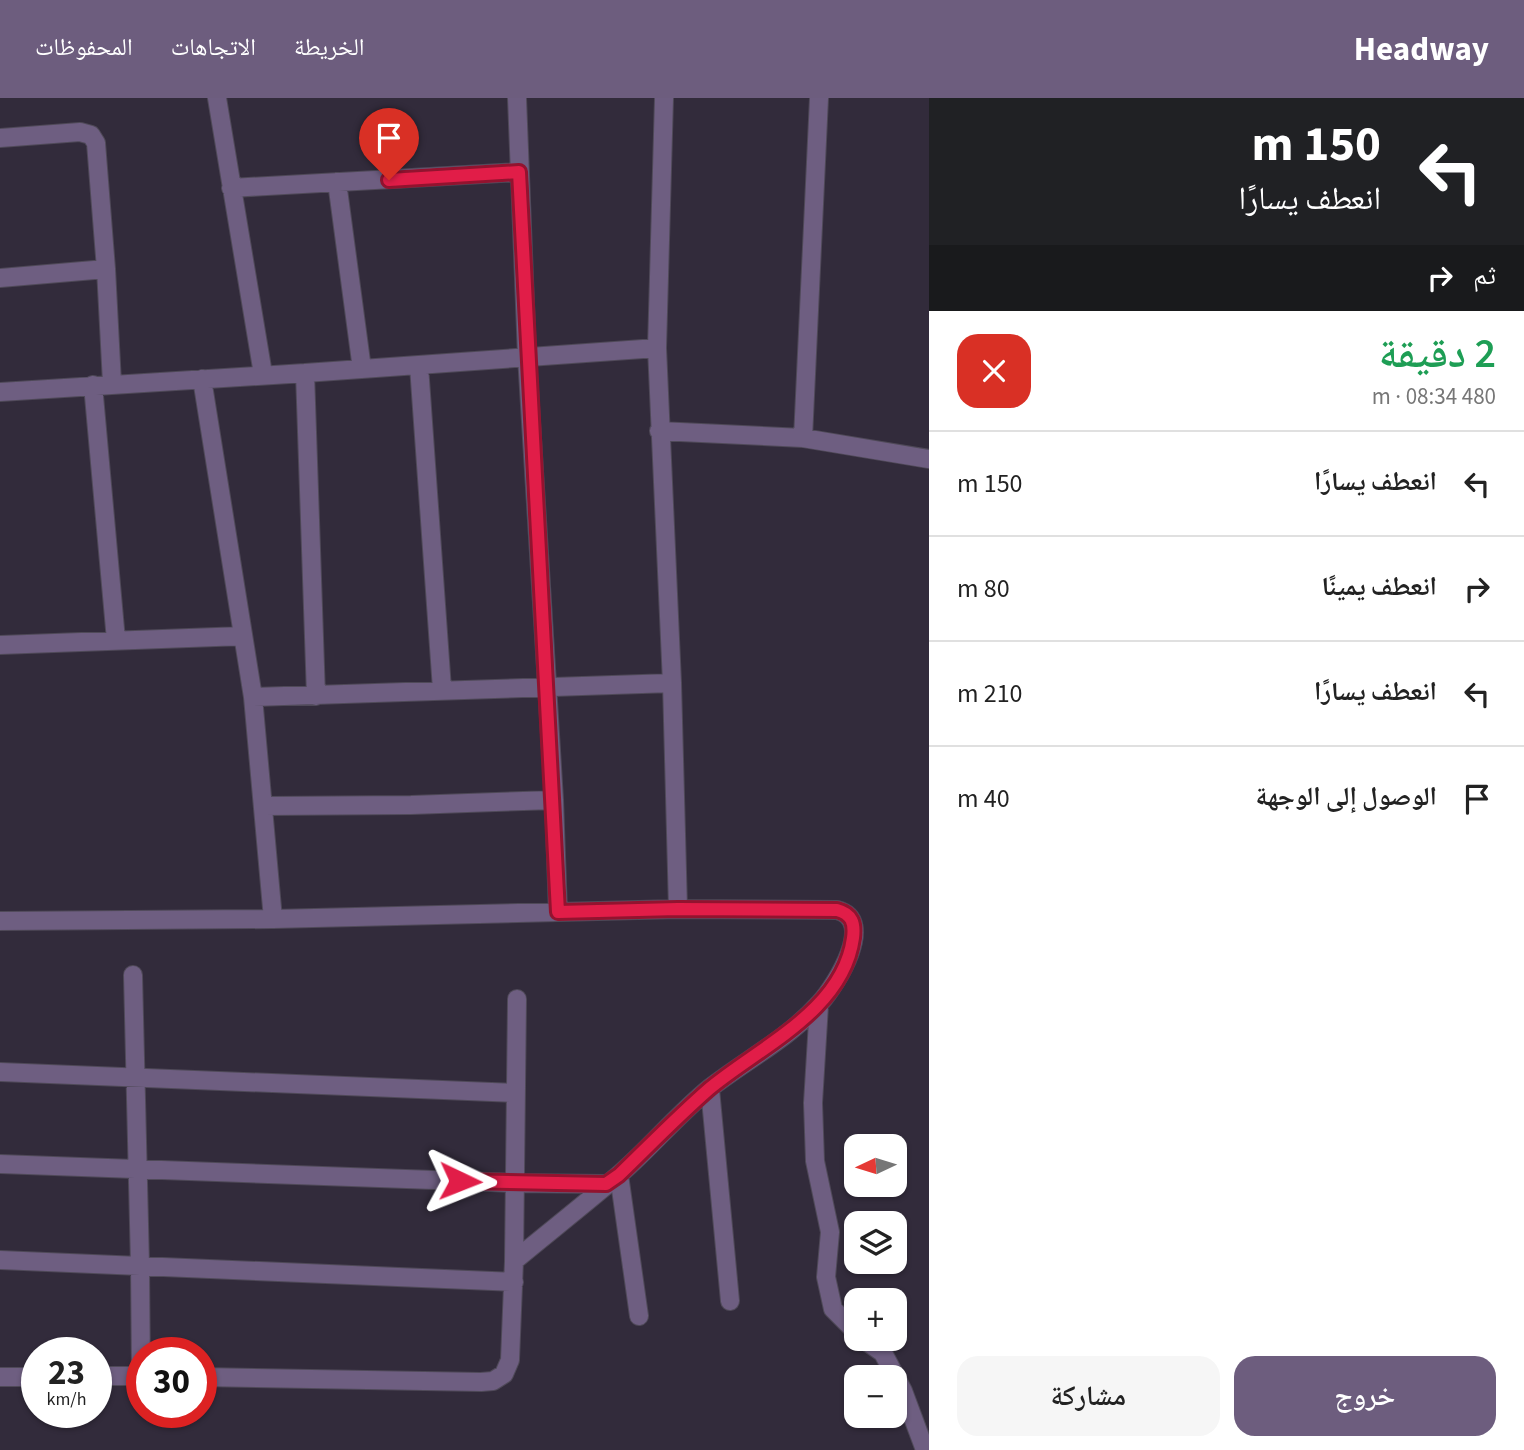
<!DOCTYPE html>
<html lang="ar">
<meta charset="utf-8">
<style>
body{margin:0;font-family:"Source Sans 3","Noto Naskh Arabic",sans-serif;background:#f6f6f6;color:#222;direction:rtl;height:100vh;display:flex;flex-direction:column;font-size:26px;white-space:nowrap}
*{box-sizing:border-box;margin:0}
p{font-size:23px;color:#767676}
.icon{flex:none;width:38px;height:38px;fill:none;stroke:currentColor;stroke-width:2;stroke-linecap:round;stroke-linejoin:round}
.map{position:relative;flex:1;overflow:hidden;direction:ltr}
.panel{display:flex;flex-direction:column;background:#fff;width:595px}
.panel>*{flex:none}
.hud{background:#202124;color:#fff;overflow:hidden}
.needle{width:46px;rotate:266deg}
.buttons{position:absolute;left:844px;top:1036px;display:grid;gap:14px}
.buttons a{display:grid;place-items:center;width:63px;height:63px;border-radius:14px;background:#fff;box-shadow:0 2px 5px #0004;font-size:35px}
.speed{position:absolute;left:21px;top:1239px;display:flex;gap:14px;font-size:35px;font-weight:700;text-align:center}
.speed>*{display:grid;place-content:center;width:91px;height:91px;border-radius:50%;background:#fff;box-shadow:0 2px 5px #0004;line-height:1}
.speed small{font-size:18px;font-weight:400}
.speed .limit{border:10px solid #d22;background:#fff;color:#111}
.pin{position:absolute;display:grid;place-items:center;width:60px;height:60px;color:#fff;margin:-72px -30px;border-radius:50% 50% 50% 0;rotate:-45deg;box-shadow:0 0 7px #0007}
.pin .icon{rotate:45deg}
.me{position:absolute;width:77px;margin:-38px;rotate:92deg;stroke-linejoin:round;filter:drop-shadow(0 0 5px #0008)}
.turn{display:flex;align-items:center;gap:24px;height:147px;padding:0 28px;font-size:32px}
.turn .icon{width:91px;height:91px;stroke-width:2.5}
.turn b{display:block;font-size:49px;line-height:60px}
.then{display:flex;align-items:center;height:66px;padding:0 28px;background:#0003;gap:14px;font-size:26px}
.round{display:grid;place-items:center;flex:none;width:74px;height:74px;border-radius:21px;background:#f6f6f6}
.summary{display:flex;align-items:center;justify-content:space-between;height:119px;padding:0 28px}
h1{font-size:42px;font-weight:600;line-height:52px;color:#1e9e55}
.action{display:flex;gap:14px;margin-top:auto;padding:14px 28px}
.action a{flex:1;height:80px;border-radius:21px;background:#6d5d7e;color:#fff;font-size:28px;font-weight:600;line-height:80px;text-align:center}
.action a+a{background:#f6f6f6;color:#222}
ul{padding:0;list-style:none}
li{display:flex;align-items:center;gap:21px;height:105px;padding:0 28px;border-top:2px solid #e0e0e0}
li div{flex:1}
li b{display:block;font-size:26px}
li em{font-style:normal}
header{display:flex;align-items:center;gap:42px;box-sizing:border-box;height:98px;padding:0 35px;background:#6d5d7e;color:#fff}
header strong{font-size:33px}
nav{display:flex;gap:38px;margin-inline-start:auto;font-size:24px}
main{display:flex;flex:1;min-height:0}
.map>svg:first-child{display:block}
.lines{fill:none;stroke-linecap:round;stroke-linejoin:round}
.minor-casing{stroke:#4f4958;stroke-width:20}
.minor{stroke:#6e5e81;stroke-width:18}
.route-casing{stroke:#92132f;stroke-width:18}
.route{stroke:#e11d48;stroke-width:12}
</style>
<header>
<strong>Headway</strong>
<nav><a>الخريطة</a><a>الاتجاهات</a><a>المحفوظات</a></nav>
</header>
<main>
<section class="panel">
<div class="hud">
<div class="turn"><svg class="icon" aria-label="left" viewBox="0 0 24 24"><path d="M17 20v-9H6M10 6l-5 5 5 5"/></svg><div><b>150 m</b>انعطف يسارًا</div></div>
<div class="then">ثم<svg class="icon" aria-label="right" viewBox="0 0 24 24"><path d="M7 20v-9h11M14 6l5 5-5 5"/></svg></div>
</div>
<div class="summary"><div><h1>2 دقيقة</h1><p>480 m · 08:34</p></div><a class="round" style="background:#d93025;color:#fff"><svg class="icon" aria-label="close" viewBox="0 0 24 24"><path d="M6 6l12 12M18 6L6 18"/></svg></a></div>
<ul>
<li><svg class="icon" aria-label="left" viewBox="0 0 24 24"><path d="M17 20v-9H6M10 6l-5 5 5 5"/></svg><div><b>انعطف يسارًا</b></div><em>150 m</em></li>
<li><svg class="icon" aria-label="right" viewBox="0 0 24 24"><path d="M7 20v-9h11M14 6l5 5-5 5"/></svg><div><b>انعطف يمينًا</b></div><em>80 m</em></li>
<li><svg class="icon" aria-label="left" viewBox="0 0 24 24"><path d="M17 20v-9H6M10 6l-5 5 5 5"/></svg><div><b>انعطف يسارًا</b></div><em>210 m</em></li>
<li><svg class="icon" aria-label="arrive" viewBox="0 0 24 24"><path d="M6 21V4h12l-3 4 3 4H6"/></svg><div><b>الوصول إلى الوجهة</b></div><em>40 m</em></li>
</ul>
<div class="action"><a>خروج</a><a>مشاركة</a></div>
</section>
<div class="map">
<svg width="929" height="1352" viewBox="0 0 929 1352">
<rect width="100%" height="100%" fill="#322b3b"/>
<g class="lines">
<g class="minor-casing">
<path id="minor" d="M217,0l46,276
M664,0l-7,250 15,335 6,226
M0,40l80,-6 11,3 5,8 10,126 6,114
M337,84l25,187
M231,90l288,-16
M0,180l106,-9
M419,268l23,323
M202,281l51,318 20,222
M93,287l23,255
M0,294l305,-19
M659,333l144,7 126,21
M803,340l16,-340
M0,547l243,-9
M316,598l-11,-323 352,-25
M253,599l419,-14
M554,702l4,112
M263,708l148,-1 143,-5 -27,-444 -10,-258
M0,823l273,-2 405,-10 159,1c40,10 -1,75 -17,93 -31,35 -74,57 -110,85 -32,26 -58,58 -89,85 -35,30 -72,59 -107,88
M133,877l7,290 1,111
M819,907l-6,98 2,58 15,71 -4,45 7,32 23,23
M0,974l515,21
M710,991l20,212
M0,1066l514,19 92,1
M619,1077l20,141
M0,1162l514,22
M863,1241l20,14 20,38 22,59
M96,1278h46
M0,1279h37
M201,1279l280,5 12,-1 11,-7 6,-14 4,-99 3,-262"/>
</g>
<use href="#minor" class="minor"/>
</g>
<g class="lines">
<g class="route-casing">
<path id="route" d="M389,82l130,-8 39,740 120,-3 159,1c15,4 18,13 16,28 -10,73 -94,109 -144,151 -31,27 -60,57 -90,86l-13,9 -146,-3"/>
</g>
<use href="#route" class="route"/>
</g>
</svg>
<div class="buttons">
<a><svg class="needle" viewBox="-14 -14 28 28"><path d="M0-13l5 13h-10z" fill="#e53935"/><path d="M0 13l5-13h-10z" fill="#767676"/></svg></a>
<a><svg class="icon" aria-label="layers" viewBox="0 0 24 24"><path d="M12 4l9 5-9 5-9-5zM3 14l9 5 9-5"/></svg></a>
<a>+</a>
<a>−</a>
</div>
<div class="speed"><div>23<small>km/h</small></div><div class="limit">30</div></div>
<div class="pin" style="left:389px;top:82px;background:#d93025"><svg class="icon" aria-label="arrive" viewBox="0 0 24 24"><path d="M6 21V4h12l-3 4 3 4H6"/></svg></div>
<svg class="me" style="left:460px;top:1083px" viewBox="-20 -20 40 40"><path d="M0-17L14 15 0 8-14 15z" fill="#e11d48" stroke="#fff" stroke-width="4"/></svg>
</div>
</main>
